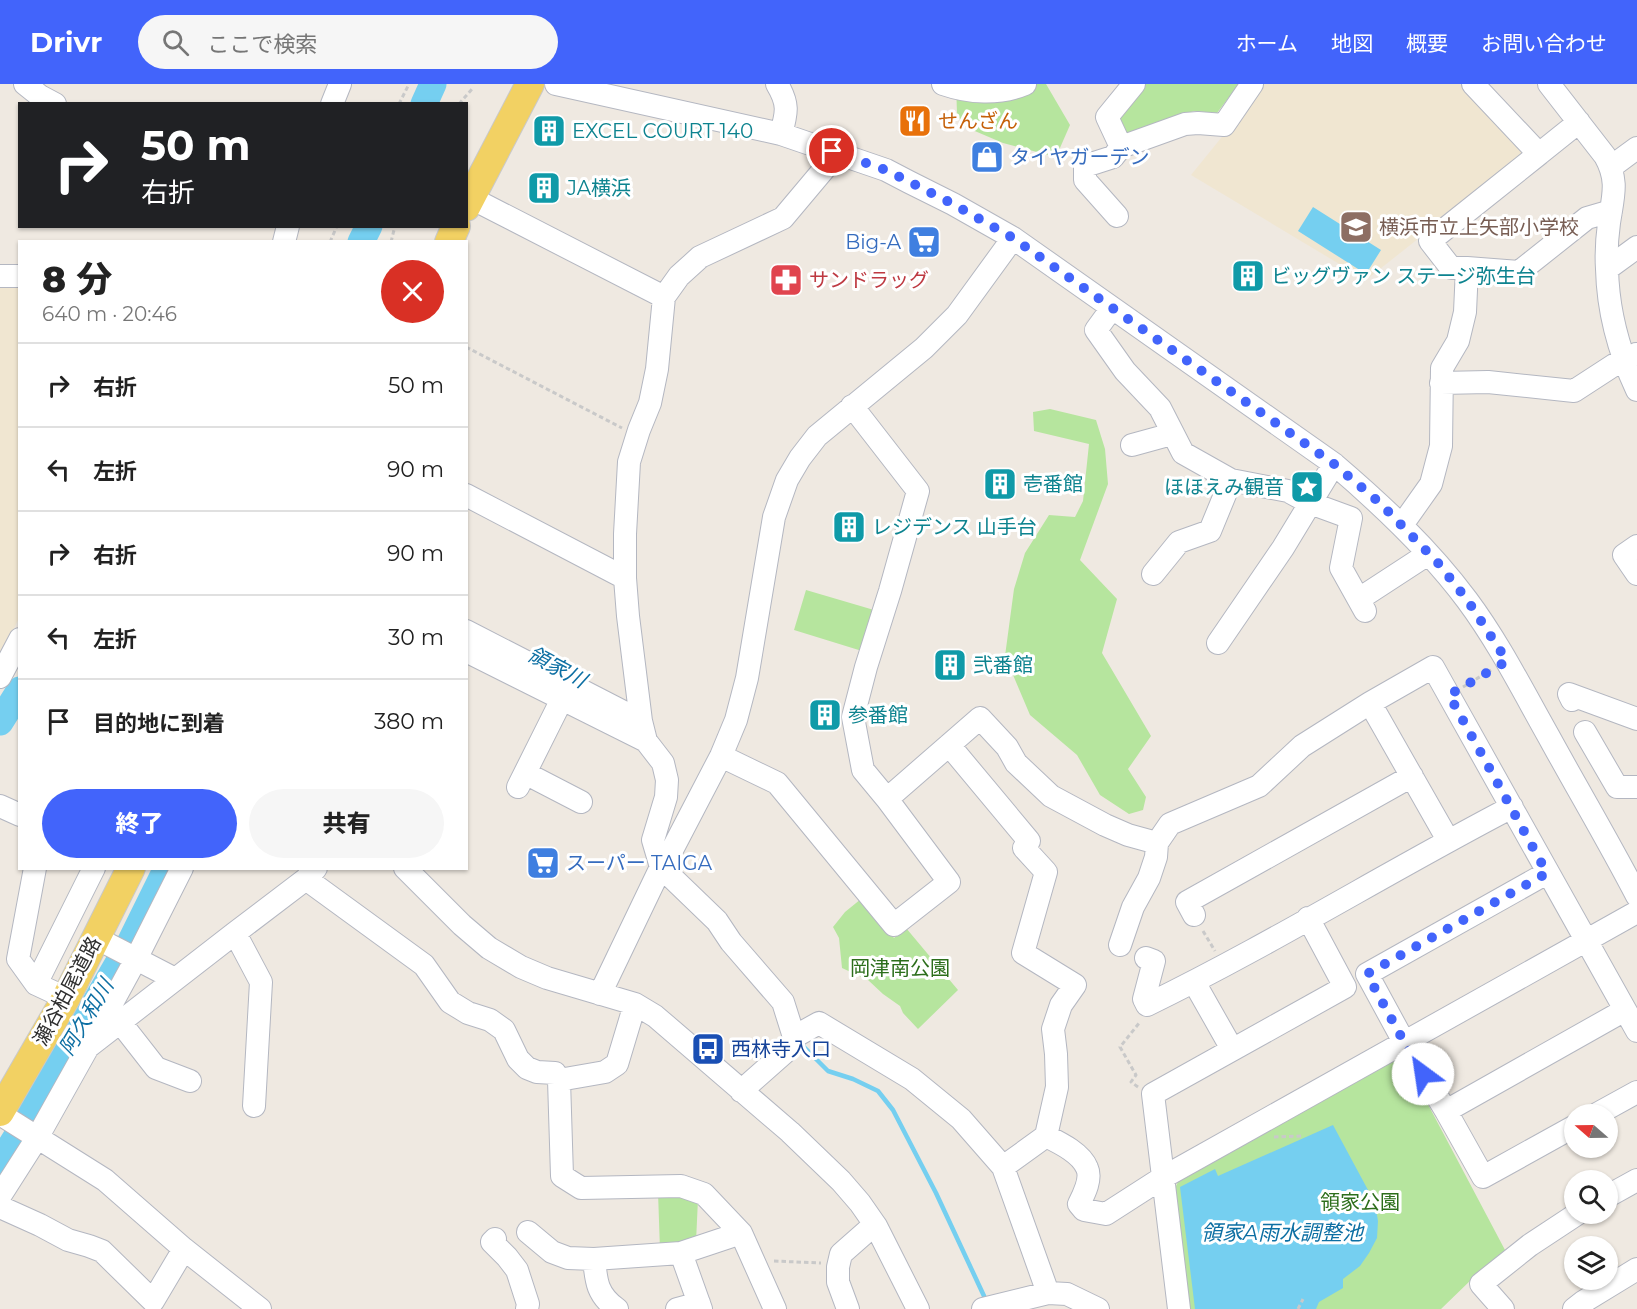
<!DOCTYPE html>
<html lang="ja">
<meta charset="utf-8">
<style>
body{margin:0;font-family:Montserrat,"Noto Sans JP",sans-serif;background:#f6f6f6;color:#222;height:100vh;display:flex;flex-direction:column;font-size:22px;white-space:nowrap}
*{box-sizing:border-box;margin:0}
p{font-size:20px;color:#767676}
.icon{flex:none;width:33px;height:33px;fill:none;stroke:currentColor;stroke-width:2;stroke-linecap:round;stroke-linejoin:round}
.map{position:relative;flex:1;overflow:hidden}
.side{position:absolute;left:18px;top:156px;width:450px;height:630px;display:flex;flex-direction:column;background:#fff;border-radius:0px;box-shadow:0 2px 4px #0004}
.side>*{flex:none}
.banner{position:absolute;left:18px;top:18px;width:450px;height:126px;border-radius:0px;box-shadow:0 2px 4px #0004;background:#202124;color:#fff;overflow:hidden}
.needle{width:39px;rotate:290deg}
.buttons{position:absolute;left:1564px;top:1020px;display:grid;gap:12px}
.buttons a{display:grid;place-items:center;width:54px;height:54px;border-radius:50%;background:#fff;box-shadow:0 2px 4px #0004;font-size:30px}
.pin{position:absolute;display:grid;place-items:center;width:51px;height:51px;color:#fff;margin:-26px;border:3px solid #fff;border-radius:50%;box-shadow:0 2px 6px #0007}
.me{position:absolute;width:66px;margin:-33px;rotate:329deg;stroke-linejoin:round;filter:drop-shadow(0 0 4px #0008)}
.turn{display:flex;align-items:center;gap:21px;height:126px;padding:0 24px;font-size:27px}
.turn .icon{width:78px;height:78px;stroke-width:2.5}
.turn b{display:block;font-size:42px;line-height:51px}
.round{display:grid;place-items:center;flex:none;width:63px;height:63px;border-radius:32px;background:#f6f6f6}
.head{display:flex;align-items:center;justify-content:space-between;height:102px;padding:0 24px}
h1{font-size:36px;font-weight:800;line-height:45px}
.button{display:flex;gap:12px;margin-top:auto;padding:12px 24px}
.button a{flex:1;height:69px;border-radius:36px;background:#4264fb;color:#fff;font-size:24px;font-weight:800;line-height:69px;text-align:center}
.button a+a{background:#f6f6f6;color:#222}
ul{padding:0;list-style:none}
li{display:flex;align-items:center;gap:18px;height:84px;padding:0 24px;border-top:2px solid #e0e0e0}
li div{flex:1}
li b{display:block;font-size:22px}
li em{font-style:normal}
header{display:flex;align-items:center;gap:36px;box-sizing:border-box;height:84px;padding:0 30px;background:#4264fb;color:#fff}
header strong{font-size:28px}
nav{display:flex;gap:33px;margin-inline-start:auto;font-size:21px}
.search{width:420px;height:54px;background:#f6f6f6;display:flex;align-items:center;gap:15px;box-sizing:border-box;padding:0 21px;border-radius:33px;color:#767676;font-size:22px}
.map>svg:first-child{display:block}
.education{fill:#f0e6d1}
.green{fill:#b6e59e}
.water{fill:#75cff0}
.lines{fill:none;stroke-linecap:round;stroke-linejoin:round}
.stream{stroke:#75cff0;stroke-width:4.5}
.river{stroke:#75cff0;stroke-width:27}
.minor-casing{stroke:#b4b7c1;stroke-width:24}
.major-casing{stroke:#c9c9c9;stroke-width:30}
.path{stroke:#c9c9c9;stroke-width:3;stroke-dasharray:4.5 3;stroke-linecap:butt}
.minor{stroke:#fff;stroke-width:22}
.major{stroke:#f2d163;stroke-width:28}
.route{stroke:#4264fb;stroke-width:10;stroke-dasharray:0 18}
.labels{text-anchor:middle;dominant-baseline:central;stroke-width:6;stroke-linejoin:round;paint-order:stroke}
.food-label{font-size:20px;fill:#c56008;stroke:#fff;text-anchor:start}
.culture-label{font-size:20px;fill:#0d838f;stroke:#fff;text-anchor:start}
.shop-label{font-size:20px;fill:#366cbe;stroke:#fff;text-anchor:start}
.education-label{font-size:20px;fill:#785e54;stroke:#fff;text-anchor:start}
.health-label{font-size:20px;fill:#be3a42;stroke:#fff;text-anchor:start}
.park-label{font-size:20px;fill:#2c6e1b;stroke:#fff}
.street-label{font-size:20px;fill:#2e2e2e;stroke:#fff}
.transit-label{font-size:20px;fill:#164399;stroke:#fff;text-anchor:start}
.water-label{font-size:21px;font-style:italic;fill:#0d6fa3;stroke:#fff}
</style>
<header>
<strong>Drivr</strong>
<div class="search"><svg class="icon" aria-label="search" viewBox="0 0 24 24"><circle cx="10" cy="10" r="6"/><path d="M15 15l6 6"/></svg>ここで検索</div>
<nav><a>ホーム</a><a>地図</a><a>概要</a><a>お問い合わせ</a></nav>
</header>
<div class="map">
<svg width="1637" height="1225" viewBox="0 0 1637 1225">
<rect width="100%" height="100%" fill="#efe9e1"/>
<path class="education" d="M1261,0h199l65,67 -1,4 -158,125 -175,-105 56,-69z
M0,199h20l-1,335 -19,39z"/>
<path class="green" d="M956,0h90l24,41 -14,32 -53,-14 -40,-17 -6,-13z
M1145,0h94l-22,29 -23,-2 -68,23 -10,-16z
M1050,325l46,11 9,29 3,35 -28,76 37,39 -15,54 49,83 -23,33 18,28 -3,13 -14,4 -29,-19 -23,-40 -47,-40 -25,-59 9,-67 11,-36 24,-38 26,2 8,-16 6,-57 -55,-13 -1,-19z
M806,506l68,20 -12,41 -68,-21z
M861,815l33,39 12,-10 52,62 -40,39 -15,-16 -3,-7 -17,-12 -15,-14 -26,-12 -3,-30 -6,-11 12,-15z
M1398,974l7,3 100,189 -33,29 -31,30h-252l-15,-119 4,-8z
M658,1108l40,7 -2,43 -36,8z"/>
<path class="water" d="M1313,123l68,43 -15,24 -68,-43z
M1333,1041l42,78 3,18 -1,17 -8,15 -9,13 -17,13v9l-24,14 -3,7h-121l-15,-122 35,-18 3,7z"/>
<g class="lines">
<path class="stream" d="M803,958v4l25,25 25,8 25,12 15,19 43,83 48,103"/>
<path class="river" d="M424,20l9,-20
M361,158l8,-16
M0,638l20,-32
M0,1079l31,-49 100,-173 36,-73"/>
<g class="minor-casing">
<path id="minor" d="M25,0l15,12 15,8
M556,0l225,50 105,36 23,12 44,22 60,34 321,226c48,41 95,85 133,136 32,43 56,91 82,137 29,53 60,105 88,159
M777,0c12,20 10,28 4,50
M943,0c26,9 56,11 82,0
M1473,0l66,70 40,-32
M1549,0l56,72c14,25 8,40 4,67 -2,15 -3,31 -2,46 1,42 12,83 30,121
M332,20l8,-20
M1121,63l-14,-30 27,-33
M832,67l-7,17 -42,50 -83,39 -21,19 -15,21 -7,72 -7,34 -11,27 -10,32 -4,72v44l3,38 13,105 5,20 17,22 4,17 -1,17 -13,43 5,17 3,10 56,54 14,21 52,60 11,35 25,-14 93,56 49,40 42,48 45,126
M1611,83l26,-19
M471,114l193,99
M1117,132l-32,-36v-14l28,-9 8,-10 64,-23 13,-1 26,2 28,-41
M284,158l4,-16
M1467,184l52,4 68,-54 24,-7
M1607,185l30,-22
M0,192h20
M1112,224l-16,22 29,41 35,37 23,45 48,27 57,11 22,12 41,15 -10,50 24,43
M1441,299l47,-1 86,9 40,-26 22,-11
M852,322l66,85 -28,100 -24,76 -13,50 10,53 24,29 93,-81 27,29 9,16 35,33 54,29 23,10 29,8
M1132,361l40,-11
M466,411l159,83
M1402,441l29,-41 10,-38 1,-78 16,-27 7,-29 2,-44h-16l-21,-27 109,-87
M1637,462l-13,9 13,19
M1153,490l26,-32 31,-11 21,-51
M1359,515l69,-45
M466,547l173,89
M1218,559l65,-95 51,-84
M466,567l180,90
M0,593l20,-38
M1572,616l-3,-6 68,25
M1370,619l78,137
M1585,648l32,55h20
M949,661l80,96 -5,7 22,24 -23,81 52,32 -14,20 -8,24 3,25 1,33 -11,49 -43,31
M721,672l56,27 117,142 55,-43 -62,-83
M525,689l56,29
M518,703l44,-88
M0,722l20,9
M35,784l-17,91 18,25 30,14
M405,784l57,57 27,23 32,19 26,11 88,26 20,12 135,116 51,49 19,22 16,23 42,83
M1547,789l-180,101 37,68 42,69 37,66 92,-51
M306,795l118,86 26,37 18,11 22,7 14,10 14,29 9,9 10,4 18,1 4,7
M1194,831l-7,-13 225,-126
M235,849l26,49 -7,124
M96,854l79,41
M1120,861l13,-38 16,-29 7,-21 1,-14 13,-19 89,-38 43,-40 68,-43 63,-36 204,364
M1146,874l8,3 -10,38 3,6c125,-61 242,-134 365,-198
M1194,898l38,67
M36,900l58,-116
M600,910l61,-127 10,-15 50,-96 15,-36 11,-42 27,-161 13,-37 13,-22 17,-22 107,-88 33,-33 56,-77
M635,920l-18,60 -12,8 -46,8 3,96 19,12 100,-2 23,8 37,39 34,76
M120,938l36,46 34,13
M93,954l43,-79 46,-91
M741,1007l51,-45 2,-9
M1446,1027l179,-101
M0,1030l105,66 79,69 76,60
M1597,1030l40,-22
M1046,1052c14,7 35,17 41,32 5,11 -3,26 -8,36l5,6 22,4 56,-36 475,-266
M0,1112l37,-58 51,-91 147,-114 71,-54 10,-11
M1608,1112l29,-16
M0,1123l40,18 28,15 21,6 13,5 51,50 31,-52
M528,1148l24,20 16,6 26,1 87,-6 60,-20
M495,1155l-3,3 15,15 10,13 11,34 -1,5
M681,1169l20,56
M594,1175c2,22 3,36 23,50
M677,1225l22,-6
M848,1225l-10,-27v-15l3,-13 25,-22 10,-6
M983,1225l65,-16 19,1 31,15
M1179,1225l-26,-215 192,-107 -37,-69
M1503,1225l-22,-25 49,-39 47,-31
M1574,1225l9,-7 54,-33"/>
</g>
<g class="major-casing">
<path id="major" d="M466,123l64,-123
M449,158l7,-16
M0,1028l66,-114 65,-130"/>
</g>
<path class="path" d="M399,20l10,-20
M459,20l13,-15
M330,158l7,-16
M391,158l4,-16
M466,263l156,81
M1463,603l28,-17
M1203,847l12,20
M1138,1003l-7,-5 5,-7 -16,-28 20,-25
M1274,1053l30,-1
M774,1177l47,2
M1298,1225l5,-10"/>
<use href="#minor" class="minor"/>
<use href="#major" class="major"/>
</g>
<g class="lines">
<path class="route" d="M832,67l54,19 67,34 60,34 321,226 46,39 58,60 30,38 39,60 -58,34 98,178 -180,101 37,68 19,32"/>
</g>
<defs>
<g id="restaurant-square" transform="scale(1.725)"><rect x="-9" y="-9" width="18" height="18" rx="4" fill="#e8710a" stroke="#fff"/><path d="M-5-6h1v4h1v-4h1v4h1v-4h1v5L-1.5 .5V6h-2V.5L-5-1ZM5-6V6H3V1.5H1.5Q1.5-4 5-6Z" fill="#fff"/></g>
<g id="building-square" transform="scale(1.725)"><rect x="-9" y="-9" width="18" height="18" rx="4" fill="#0f9aa8" stroke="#fff"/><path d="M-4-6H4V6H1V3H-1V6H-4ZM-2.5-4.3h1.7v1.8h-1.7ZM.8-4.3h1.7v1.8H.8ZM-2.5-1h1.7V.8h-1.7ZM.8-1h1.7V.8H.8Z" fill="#fff"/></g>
<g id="shop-square" transform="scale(1.725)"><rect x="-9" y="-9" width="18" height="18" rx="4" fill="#3f7fe0" stroke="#fff"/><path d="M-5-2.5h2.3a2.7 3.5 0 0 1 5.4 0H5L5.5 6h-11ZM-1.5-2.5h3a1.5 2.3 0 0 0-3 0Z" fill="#fff"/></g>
<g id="school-square" transform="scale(1.725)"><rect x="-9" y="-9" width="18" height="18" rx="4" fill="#8d6e63" stroke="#fff"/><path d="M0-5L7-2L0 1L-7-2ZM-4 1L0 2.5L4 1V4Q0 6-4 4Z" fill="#fff"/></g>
<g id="supermarket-square" transform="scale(1.725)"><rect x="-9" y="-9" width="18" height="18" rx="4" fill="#3f7fe0" stroke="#fff"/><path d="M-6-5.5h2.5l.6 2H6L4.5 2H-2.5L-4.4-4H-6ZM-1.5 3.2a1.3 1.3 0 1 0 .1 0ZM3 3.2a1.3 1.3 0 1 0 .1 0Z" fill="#fff"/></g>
<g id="pharmacy-square" transform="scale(1.725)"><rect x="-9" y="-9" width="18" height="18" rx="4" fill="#e0444e" stroke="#fff"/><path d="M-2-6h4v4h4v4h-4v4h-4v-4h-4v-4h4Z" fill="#fff"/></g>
<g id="sight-square" transform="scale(1.725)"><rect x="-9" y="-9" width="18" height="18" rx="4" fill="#0f9aa8" stroke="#fff"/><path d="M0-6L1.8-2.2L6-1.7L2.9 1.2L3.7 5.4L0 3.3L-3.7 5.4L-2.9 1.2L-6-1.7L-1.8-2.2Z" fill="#fff"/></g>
<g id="bus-square" transform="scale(1.725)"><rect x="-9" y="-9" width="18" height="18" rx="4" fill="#1a4fb4" stroke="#fff"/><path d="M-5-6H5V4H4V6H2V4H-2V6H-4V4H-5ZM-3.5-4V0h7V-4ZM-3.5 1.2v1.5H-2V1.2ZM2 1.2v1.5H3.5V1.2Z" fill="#fff"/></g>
</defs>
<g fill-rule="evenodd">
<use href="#restaurant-square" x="915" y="37"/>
<use href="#building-square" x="549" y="47"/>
<use href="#shop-square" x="987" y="73"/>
<use href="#building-square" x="544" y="104"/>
<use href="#school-square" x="1356" y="143"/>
<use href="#supermarket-square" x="924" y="158"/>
<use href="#building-square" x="1248" y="192"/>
<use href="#pharmacy-square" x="786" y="196"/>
<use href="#building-square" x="1000" y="400"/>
<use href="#sight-square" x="1307" y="403"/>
<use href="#building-square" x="849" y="443"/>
<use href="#building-square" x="950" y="581"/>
<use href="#building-square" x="825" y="631"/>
<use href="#supermarket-square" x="543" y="779"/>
<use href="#bus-square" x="708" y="965"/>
</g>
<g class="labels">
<g class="food-label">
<text x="938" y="37">せんざん</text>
</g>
<g class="culture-label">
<text x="572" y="47">EXCEL COURT 140</text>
<text x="567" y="104">JA横浜</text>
<text x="1271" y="192">ビッグヴァン ステージ弥生台</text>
<text x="1023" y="400">壱番館</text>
<text x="1284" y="403" text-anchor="end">ほほえみ観音</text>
<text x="872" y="443">レジデンス 山手台</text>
<text x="973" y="581">弐番館</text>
<text x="848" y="631">参番館</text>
</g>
<g class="shop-label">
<text x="1010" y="73">タイヤガーデン</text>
<text x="901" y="158" text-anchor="end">Big-A</text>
<text x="566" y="779">スーパー TAIGA</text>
</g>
<g class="education-label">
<text x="1379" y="143">横浜市立上矢部小学校</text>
</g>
<g class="health-label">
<text x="809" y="196">サンドラッグ</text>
</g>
<g class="park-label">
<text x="900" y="884">岡津南公園</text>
<text x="1360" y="1118">領家公園</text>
</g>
<g class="street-label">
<text transform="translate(67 907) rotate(-62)">瀬谷柏尾道路</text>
</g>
<g class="transit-label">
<text x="731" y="965">西林寺入口</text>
</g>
<g class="water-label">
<text transform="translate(557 583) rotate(28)">領家川</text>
<text transform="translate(86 933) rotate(-59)">阿久和川</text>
<text x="1282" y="1148">領家A雨水調整池</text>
</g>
</g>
</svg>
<div class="buttons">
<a><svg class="needle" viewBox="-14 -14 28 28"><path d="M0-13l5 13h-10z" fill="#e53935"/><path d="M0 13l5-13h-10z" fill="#767676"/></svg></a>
<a><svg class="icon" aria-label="search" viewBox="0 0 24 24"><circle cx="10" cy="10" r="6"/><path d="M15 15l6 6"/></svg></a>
<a><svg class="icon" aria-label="layers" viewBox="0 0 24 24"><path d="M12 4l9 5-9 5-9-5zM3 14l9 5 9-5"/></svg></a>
</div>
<div class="pin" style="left:832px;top:67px;background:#d93025"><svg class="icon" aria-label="arrive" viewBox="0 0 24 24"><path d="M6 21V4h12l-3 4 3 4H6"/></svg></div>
<svg class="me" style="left:1423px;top:990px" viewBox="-20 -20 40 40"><circle r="19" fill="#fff"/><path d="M0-13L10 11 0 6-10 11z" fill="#4264fb"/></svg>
<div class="banner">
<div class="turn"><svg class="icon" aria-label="right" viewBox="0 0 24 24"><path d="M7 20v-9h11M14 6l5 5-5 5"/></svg><div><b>50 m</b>右折</div></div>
</div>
<section class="side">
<div class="head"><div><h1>8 分</h1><p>640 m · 20:46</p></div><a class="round" style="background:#d93025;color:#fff"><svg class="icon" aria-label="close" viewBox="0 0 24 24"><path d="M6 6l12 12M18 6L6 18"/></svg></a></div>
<ul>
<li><svg class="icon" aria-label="right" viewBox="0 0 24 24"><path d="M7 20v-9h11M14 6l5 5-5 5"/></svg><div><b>右折</b></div><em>50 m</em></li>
<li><svg class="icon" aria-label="left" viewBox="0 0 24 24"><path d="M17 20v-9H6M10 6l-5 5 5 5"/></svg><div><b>左折</b></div><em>90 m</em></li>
<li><svg class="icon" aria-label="right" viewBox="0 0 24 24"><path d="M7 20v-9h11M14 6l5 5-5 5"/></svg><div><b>右折</b></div><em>90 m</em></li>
<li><svg class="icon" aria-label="left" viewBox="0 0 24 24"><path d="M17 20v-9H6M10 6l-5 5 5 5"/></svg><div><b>左折</b></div><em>30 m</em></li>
<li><svg class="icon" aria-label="arrive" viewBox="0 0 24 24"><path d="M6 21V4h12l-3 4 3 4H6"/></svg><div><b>目的地に到着</b></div><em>380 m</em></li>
</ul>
<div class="button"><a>終了</a><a>共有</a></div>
</section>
</div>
